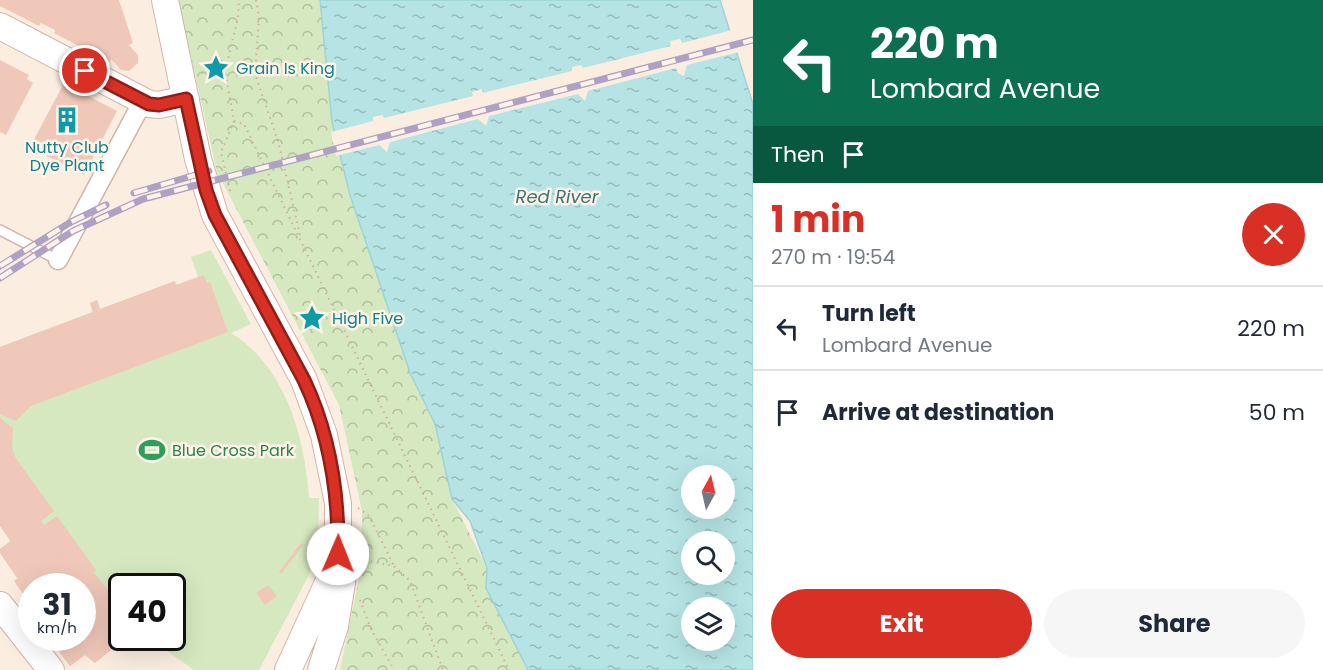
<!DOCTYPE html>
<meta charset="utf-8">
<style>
body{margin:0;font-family:Poppins,sans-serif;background:#f6f6f7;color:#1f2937;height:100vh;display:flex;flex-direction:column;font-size:22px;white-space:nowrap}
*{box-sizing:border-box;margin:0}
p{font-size:20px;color:#747a83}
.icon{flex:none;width:33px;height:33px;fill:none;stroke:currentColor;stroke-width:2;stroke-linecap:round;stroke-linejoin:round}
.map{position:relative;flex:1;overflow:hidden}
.side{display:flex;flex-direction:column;background:#fff;width:570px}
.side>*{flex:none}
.top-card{background:#0b6e4f;color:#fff;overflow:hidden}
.needle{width:39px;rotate:8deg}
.buttons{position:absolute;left:681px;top:465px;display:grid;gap:12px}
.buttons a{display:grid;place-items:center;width:54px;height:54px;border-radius:50%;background:#fff;box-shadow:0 6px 24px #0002;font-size:30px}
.speed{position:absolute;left:18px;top:573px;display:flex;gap:12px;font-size:30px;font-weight:700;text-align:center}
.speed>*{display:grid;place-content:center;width:78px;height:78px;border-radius:50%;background:#fff;box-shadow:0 6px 24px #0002;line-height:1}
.speed small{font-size:15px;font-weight:400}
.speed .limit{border:3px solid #111;border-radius:9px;background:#fff;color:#111}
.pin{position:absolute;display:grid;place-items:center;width:51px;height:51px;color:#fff;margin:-26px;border:3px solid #fff;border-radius:50%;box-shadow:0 2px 6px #0007}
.me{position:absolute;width:66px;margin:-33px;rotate:1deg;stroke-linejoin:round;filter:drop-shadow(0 0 4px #0008)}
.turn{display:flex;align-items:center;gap:21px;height:126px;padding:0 18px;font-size:27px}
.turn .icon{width:78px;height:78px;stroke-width:2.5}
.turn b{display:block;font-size:42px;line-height:51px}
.then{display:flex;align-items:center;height:57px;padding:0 18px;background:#0003;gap:12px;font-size:22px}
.round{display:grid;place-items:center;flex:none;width:63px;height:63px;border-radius:32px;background:#f6f6f7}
.headline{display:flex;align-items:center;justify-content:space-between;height:102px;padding:0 18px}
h1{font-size:36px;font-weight:700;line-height:45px;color:#d93025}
.primary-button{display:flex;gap:12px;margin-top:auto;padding:12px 18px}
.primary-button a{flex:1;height:69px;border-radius:36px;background:#d93025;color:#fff;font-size:24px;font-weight:700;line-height:69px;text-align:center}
.primary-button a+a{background:#f6f6f7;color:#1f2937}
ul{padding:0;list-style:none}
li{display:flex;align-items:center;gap:18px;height:84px;padding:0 18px;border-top:2px solid #e0e1e3}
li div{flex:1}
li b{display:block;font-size:22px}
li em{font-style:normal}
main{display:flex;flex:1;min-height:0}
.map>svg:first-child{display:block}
.forest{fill:url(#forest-crowns)}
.pitch{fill:#d6e8c0}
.water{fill:url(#water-ripples);stroke:#9dd4d6;stroke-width:1.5;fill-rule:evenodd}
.pier{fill:#fbeee1}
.building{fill:#f0c8b9}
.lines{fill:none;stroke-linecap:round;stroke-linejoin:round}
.lane-casing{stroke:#ceb6ab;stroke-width:12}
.street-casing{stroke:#ceb6ab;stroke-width:21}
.secondary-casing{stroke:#d1b5a8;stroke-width:28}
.path{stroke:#d4ab9d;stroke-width:2;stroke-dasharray:1.5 4.5;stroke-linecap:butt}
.lane{stroke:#fff;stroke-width:9}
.street{stroke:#fff;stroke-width:18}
.secondary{stroke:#fff;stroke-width:26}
.rail-casing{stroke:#afa1c4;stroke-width:7}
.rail{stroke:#fff2e7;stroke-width:4.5;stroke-dasharray:14;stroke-linecap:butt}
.route-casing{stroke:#8d1f18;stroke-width:15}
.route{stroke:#d93025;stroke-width:10}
.labels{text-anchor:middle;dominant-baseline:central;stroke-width:5;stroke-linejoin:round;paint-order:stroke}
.culture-label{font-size:16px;fill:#0d838f;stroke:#fff2e7;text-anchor:start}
.leisure-label{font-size:16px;fill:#27864d;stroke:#fff2e7;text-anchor:start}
.water-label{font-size:18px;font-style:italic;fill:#3d7677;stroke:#fff2e7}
</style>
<main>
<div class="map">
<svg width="753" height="670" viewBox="0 0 753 670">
<defs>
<pattern id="forest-crowns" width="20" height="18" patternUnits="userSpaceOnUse" patternTransform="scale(1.5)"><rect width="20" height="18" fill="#d6e8c0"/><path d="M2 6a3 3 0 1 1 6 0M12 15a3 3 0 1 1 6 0" fill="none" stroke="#b2bf9e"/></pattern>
<pattern id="water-ripples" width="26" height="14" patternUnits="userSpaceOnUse" patternTransform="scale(1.5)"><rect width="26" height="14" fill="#b6e4e4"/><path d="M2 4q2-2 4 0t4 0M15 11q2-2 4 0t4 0" fill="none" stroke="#98bbbb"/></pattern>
</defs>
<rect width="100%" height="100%" fill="#fbeee1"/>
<path class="forest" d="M178,0h142l16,143 74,230 25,51 17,75 35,69 -1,20 42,82h-188l21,-102 1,-57 -23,-106 -122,-233z"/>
<path class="pitch" d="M211,250l40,74 -20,9c55,33 74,106 78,165h10l-1,43 -9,34 -50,95h-65l-37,-26 -34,-6h49v-52h-50c-1,41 7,52 -27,77l-10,-8 -15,11 -21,-28h33v-52h-50l-1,20 -17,-25 3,-3 -17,-25v-4l10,-8 -10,-15v-179l92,-35 -2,-9 7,-3 3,9 75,-28 2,4 21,-8 -7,-20z"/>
<path class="water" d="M320,0h400l33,104v566h-225l-42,-82 1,-20 -17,-47 -18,-22 -17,-75 -25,-51 -60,-178 -18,-73zM692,476h32v32h-32zM692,542h32v32h-32zM692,608h32v32h-32z"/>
<path class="pier" d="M732,30l7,22 -52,13 -3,11 -6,-3 -2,-5 -88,23 -3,10 -7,-7 -89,22 -3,10 -8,-7 -88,23 -3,10 -8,-7 -43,11 -5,-24 42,-11v-4l9,-2 2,3 89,-22 -1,-4 10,-3 1,4 89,-22v-4l9,-2 2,3 88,-22 -1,-5 10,-2 2,4z"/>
<path class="building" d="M0,0h119l14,43 -4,2 9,10v8l-9,8 -8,-1 -10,-11 -1,3 -56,-29 1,-3 -14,-7 -2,3 -39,-20z
M0,60l29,15 -2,4 6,4 -27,52 -6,-3z
M64,83l53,28 -33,64 -54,-28z
M204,275l3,8 3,-1 18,50 -197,74 -15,15 -16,-7v-67l93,-35 -3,-9 7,-3 3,9 75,-28 1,4z
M0,418l13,10 -1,18 3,11 39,54 -13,10 3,4 13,-9 39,54 -3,2 29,34 1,34 -28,23 -10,-8 -15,11 -21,-28h33v-52h-50v20l-18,-25 4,-2 -18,-26v-4l11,-8 -11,-15z
M301,543l2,2 -22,29 -2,-2z
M268,585l9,11 -12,9 -9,-12z"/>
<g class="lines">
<g class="lane-casing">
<path id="lane" d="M0,230l58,30"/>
</g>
<g class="street-casing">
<path id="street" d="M58,260l85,-159"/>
</g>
<g class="secondary-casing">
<path id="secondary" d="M165,0l33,159 17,56 89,165 20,55 14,68v60l4,20 -7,43 -14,44
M0,26l149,78 10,1 27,-6
M0,605l51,65
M288,670l49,-107"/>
</g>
<path class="path" d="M256,0l3,17 -4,57 23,67 23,98
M201,73l24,-2
M234,121l10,3 265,546
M230,191l-9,-39 13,-31 -9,-50 13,-53 1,-18
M358,508l11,8 25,50
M359,559l35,7 16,15 33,89
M360,600l11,29 23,41"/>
<use href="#lane" class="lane"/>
<use href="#street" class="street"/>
<use href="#secondary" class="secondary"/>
<g class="rail-casing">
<path id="rail" d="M134,193l75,-22
M0,266l71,-44 35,-17
M0,278l73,-47 70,-32 610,-159"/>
</g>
<use href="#rail" class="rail"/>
</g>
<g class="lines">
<g class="route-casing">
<path id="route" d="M85,71l64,33 10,1 27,-6 20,91 9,25 89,165c26,55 35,114 34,174"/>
</g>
<use href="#route" class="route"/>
</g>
<defs>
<g id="sight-bare" transform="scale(2.07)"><path d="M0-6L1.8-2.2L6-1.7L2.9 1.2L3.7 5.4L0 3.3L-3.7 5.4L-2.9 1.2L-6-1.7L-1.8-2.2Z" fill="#0f9aa8" stroke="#fff2e7" stroke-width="2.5" paint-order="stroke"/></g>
<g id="building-bare" transform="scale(2.07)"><path d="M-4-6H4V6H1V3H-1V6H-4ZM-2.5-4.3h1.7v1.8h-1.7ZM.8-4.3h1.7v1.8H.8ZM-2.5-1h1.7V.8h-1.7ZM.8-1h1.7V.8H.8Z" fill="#0f9aa8" stroke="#fff2e7" stroke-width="2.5" paint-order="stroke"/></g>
<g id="stadium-bare" transform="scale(2.07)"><path d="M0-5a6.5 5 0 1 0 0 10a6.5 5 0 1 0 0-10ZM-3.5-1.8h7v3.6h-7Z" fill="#2e9e5b" stroke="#fff2e7" stroke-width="2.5" paint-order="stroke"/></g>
</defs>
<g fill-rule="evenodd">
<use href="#sight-bare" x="216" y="68"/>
<use href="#building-bare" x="67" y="120"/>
<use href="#sight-bare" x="312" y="318"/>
<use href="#stadium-bare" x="152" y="450"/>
</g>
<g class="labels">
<g class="culture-label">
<text x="236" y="68">Grain Is King</text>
<text x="67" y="147" text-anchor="middle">Nutty Club<tspan x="67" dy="18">Dye Plant</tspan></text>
<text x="332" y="318">High Five</text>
</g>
<g class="leisure-label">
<text x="172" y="450">Blue Cross Park</text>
</g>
<g class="water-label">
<text x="557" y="196">Red River</text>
</g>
</g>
</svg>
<div class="buttons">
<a><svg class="needle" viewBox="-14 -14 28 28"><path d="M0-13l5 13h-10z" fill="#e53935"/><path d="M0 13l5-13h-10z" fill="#747a83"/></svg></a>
<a><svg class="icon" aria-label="search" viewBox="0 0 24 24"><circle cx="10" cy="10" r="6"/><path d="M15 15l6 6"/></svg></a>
<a><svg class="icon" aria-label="layers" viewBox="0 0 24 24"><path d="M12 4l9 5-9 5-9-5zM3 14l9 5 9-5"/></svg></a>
</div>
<div class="speed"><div>31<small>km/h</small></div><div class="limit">40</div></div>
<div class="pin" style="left:85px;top:71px;background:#d93025"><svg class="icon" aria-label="arrive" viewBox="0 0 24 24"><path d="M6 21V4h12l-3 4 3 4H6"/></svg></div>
<svg class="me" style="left:338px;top:554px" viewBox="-20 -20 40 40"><circle r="19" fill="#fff"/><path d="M0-13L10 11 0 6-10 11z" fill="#d93025"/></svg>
</div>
<section class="side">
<div class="top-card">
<div class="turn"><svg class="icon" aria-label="left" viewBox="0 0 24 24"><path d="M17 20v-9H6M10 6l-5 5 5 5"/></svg><div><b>220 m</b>Lombard Avenue</div></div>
<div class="then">Then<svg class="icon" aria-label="arrive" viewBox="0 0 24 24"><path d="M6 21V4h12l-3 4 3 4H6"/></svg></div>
</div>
<div class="headline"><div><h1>1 min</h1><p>270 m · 19:54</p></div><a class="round" style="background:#d93025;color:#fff"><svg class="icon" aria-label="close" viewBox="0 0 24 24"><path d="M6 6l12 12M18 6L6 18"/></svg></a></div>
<ul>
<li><svg class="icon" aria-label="left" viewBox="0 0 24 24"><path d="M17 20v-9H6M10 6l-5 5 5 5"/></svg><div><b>Turn left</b><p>Lombard Avenue</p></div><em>220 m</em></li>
<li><svg class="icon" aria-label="arrive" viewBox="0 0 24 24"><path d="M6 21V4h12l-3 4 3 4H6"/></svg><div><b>Arrive at destination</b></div><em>50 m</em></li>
</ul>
<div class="primary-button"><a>Exit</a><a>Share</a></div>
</section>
</main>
